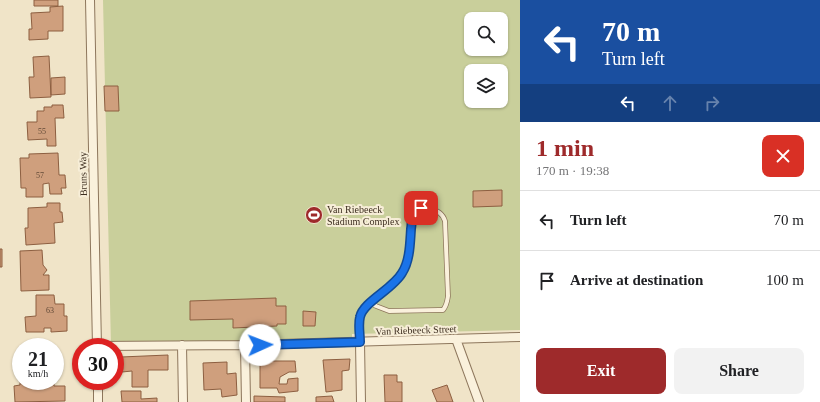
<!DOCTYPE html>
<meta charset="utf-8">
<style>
body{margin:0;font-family:"Times New Roman",serif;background:#f2f2f2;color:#202124;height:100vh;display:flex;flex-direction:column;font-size:15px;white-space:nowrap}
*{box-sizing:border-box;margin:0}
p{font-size:13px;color:#757577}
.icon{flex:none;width:22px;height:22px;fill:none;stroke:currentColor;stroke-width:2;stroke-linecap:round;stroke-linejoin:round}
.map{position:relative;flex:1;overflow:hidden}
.panel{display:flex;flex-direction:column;background:#fff;width:300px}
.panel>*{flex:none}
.top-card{background:#1a4fa0;color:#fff;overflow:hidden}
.fabs{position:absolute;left:464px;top:12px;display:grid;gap:8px}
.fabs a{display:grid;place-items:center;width:44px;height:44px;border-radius:8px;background:#fff;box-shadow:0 1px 3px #0004;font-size:20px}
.speed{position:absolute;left:12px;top:338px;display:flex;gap:8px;font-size:20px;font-weight:700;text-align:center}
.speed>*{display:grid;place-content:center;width:52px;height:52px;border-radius:50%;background:#fff;box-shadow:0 1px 3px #0004;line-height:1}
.speed small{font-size:10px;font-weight:400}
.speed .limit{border:6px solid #d22;background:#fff;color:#111}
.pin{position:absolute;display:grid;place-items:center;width:34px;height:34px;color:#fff;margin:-17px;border-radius:8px;box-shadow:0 2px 6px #0006}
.me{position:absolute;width:44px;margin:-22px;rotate:88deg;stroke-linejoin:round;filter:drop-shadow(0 0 3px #0008)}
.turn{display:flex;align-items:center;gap:14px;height:84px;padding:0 16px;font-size:18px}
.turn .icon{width:52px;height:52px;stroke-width:2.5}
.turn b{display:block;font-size:28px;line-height:34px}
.lanes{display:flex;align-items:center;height:38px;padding:0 16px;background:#0003;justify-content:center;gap:20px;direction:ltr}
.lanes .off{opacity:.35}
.round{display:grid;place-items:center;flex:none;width:42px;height:42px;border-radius:8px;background:#f2f2f2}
.head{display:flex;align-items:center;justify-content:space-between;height:68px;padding:0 16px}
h1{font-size:24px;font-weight:800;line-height:30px;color:#9e2a2b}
.button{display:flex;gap:8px;margin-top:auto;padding:8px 16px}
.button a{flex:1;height:46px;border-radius:8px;background:#9e2a2b;color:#fff;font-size:16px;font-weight:800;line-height:46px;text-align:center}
.button a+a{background:#f2f2f2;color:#202124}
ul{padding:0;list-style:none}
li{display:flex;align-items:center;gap:12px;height:60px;padding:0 16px;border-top:1px solid #e0e0e0}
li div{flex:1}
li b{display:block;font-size:15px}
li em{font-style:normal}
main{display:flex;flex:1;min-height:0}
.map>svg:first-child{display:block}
.green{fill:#c9cf9b;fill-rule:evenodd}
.building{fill:#cf9f7d;stroke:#8d5f41}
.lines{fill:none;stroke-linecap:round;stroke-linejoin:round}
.service-casing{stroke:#8d765c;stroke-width:5.5}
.minor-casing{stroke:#8d765c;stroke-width:10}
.service{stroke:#faf1dc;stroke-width:4}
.minor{stroke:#faf1dc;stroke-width:8}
.route-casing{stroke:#114b97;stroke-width:10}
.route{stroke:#1a73e8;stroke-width:7}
.labels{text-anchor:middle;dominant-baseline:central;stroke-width:4;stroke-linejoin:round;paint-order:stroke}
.number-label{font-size:8px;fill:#624a37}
.street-label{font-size:10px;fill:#3d2e20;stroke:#f7eed8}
.poi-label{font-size:10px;fill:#3d2e20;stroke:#f7eed8;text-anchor:start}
</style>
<main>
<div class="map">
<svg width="520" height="402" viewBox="0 0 520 402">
<rect width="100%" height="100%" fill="#f0e4c8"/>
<path class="green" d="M103,0h417v330l-168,4v6l-241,6zM471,19h30v30h-30zM471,71h30v30h-30z"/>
<path class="building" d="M34,0h24v6h-24z
M63,6v25h-15v8l-19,1v-11h3l-1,-16 19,-1v-5z
M49,56l2,41 -21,1 -1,-21h5l-1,-20z
M65,77v17l-14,1v-17z
M104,86h14l1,25h-14z
M52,105h11l1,13h-9l1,28h-9v-7l-19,1 -1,-18h10v-11h7v-4h8z
M58,153l1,22h6l1,13h-5l1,6h-12l-1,-11 -6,1v13h-17v-9h-5l-1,-30h9v-4z
M502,190v16l-29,1v-16z
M47,203h13v9h2l1,10 -9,1 1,20 -29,2 -1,-17h3v-20l19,-1z
M0,249h2v18h-2z
M42,250l1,15 4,5 -4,5h6v15l-28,1 -1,-40z
M36,295h18l1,9h9v12h3v15l-16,1v-4h-7v4h-18l-1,-15 11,-1z
M276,298v8h10v18h-9v2l-44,2v-9l-43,1v-19z
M303,311l13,1 -1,14h-12z
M168,355v15h-20v17h-16v-16l-10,1 -1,-15z
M350,359l-1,11 -7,1v19l-16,2 -3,-32z
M55,361h2l1,17h-3z
M260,361h35l1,11h-7l-9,5 -1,7h8l1,-5 10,-1v13l-19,2 -2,-5h-17z
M227,362v12l9,-1 1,22 -15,2 -1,-8 -17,1 -1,-27z
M384,375h13v7h5v20h-17z
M20,379h1v2h33v5h11v15l-50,1 -1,-16 6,-1z
M447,385l6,17h-16l-5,-12z
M121,391h20v8l16,-1v4h-35z
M254,396l31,1v5h-31z
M332,396l2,6h-18v-5z"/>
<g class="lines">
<g class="service-casing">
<path id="service" d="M360,342c0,-8 -2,-18 0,-25 4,-16 34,-28 42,-45 9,-17 9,-36 10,-55 7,-14 29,-10 33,4l3,75c-1,6 -1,9 -5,14h-4l-50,1 -13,-5 -5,-3"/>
</g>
<g class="minor-casing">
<path id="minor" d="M90,0l7,347
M456,339l23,63
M360,342l1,60
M182,345l1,57
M245,345l1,57
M97,346l148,-1 275,-8
M98,381v21"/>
</g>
<use href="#service" class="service"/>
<use href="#minor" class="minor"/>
</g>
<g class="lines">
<g class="route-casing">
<path id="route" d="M260,345l100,-3c0,-8 -2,-17 0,-25 3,-15 33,-28 42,-44 8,-12 8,-30 9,-44 1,-5 0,-11 3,-15 2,-3 4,-4 7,-6"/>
</g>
<use href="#route" class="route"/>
</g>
<defs>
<g id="stadium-disc" transform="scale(0.9)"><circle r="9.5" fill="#9e2a2b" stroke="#f7eed8"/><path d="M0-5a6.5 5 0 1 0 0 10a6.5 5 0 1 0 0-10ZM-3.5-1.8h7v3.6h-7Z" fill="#fff"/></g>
</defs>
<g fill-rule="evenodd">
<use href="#stadium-disc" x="314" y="215"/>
</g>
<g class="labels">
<g class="number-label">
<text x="42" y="131">55</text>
<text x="40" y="175">57</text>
<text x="50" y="310">63</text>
</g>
<g class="street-label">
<text transform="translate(83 174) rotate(-91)">Bruns Way</text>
<text transform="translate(416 330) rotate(-2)">Van Riebeeck Street</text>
</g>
<g class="poi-label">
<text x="327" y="209">Van Riebeeck<tspan x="327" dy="12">Stadium Complex</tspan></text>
</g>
</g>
</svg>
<div class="fabs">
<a><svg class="icon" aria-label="search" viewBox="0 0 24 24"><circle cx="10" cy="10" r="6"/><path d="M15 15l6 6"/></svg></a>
<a><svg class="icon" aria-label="layers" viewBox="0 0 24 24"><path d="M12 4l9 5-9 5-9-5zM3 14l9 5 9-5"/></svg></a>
</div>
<div class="speed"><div>21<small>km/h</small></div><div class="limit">30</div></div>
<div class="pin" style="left:421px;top:208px;background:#d93025"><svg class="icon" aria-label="arrive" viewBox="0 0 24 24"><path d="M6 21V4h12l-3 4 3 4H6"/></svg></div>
<svg class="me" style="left:260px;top:345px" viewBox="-20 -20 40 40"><circle r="19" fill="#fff"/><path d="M0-13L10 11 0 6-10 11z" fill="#1a73e8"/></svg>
</div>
<section class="panel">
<div class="top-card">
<div class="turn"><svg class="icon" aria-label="left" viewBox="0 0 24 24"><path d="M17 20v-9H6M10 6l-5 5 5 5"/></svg><div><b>70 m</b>Turn left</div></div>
<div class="lanes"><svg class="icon" aria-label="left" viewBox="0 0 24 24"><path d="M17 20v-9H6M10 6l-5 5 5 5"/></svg><svg class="icon off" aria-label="ahead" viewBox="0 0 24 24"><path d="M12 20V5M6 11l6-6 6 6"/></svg><svg class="icon off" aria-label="right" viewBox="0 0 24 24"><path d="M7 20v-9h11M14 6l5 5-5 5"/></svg></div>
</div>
<div class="head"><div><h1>1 min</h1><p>170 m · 19:38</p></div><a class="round" style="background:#d93025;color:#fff"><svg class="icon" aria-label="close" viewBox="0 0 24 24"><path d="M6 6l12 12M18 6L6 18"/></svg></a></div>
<ul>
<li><svg class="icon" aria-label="left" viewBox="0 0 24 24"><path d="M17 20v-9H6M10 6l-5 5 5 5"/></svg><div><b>Turn left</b></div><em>70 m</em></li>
<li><svg class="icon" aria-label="arrive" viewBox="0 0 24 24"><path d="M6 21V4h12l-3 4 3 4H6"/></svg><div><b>Arrive at destination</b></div><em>100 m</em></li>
</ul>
<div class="button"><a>Exit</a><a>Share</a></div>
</section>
</main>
